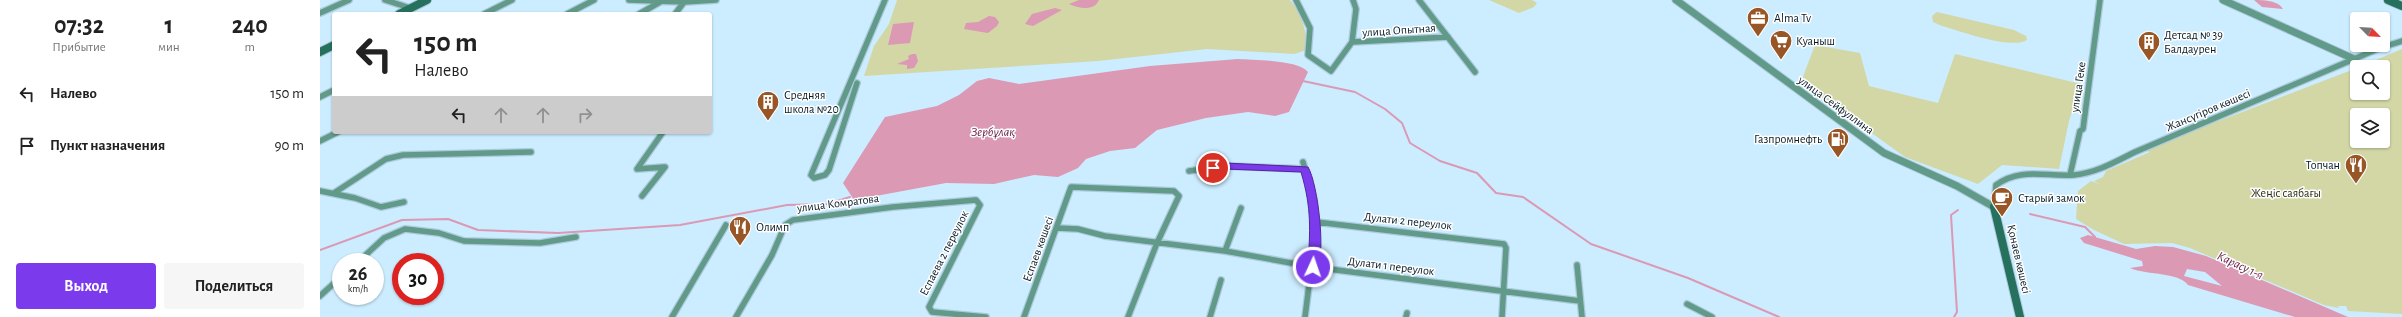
<!DOCTYPE html>
<html lang="ru">
<meta charset="utf-8">
<style>
body{margin:0;font-family:"Alegreya Sans",sans-serif;background:#f6f6f6;color:#222;height:100vh;display:flex;flex-direction:column;font-size:15px;white-space:nowrap}
*{box-sizing:border-box;margin:0}
p{font-size:13px;color:#767676}
.icon{flex:none;width:22px;height:22px;fill:none;stroke:currentColor;stroke-width:2;stroke-linecap:round;stroke-linejoin:round}
.map{position:relative;flex:1;overflow:hidden}
.side{display:flex;flex-direction:column;background:#fff;width:320px}
.side>*{flex:none}
.banner{position:absolute;left:12px;top:12px;width:380px;height:122px;border-radius:4px;box-shadow:0 1px 3px #0004;background:#fff;color:#222;overflow:hidden}
.needle{width:26px;rotate:114deg}
.fabs{position:absolute;left:2030px;top:12px;display:grid;gap:8px}
.fabs a{display:grid;place-items:center;width:40px;height:40px;border-radius:4px;background:#fff;box-shadow:0 1px 3px #0004;font-size:20px}
.speed{position:absolute;left:12px;top:253px;display:flex;gap:8px;font-size:20px;font-weight:700;text-align:center}
.speed>*{display:grid;place-content:center;width:52px;height:52px;border-radius:50%;background:#fff;box-shadow:0 1px 3px #0004;line-height:1}
.speed small{font-size:10px;font-weight:400}
.speed .limit{border:6px solid #d22;background:#fff;color:#111}
.pin{position:absolute;display:grid;place-items:center;width:34px;height:34px;color:#fff;margin:-17px;border:2px solid #fff;border-radius:50%;box-shadow:0 1px 4px #0007}
.me{position:absolute;width:44px;margin:-22px;rotate:3deg;stroke-linejoin:round;filter:drop-shadow(0 0 3px #0008)}
.turn{display:flex;align-items:center;gap:14px;height:84px;padding:0 16px;font-size:18px}
.turn .icon{width:52px;height:52px;stroke-width:2.5}
.turn b{display:block;font-size:28px;line-height:34px}
.lanes{display:flex;align-items:center;height:38px;padding:0 16px;background:#0003;justify-content:center;gap:20px;direction:ltr}
.lanes .off{opacity:.35}
.eta{display:flex;justify-content:space-evenly;align-items:center;height:68px;text-align:center}
.eta b{font-size:24px;font-weight:600;line-height:28px}
.cta{display:flex;gap:8px;margin-top:auto;padding:8px 16px}
.cta a{flex:1;height:46px;border-radius:4px;background:#7c3aed;color:#fff;font-size:16px;font-weight:600;line-height:46px;text-align:center}
.cta a+a{background:#f6f6f6;color:#222}
ul{padding:0;list-style:none}
li{display:flex;align-items:center;gap:12px;height:52px;padding:0 16px}
li div{flex:1}
li b{display:block;font-size:15px}
li em{font-style:normal}
main{display:flex;flex:1;min-height:0}
.map>svg:first-child{display:block}
.green{fill:#d2d7a5;fill-rule:evenodd}
.water{fill:#db99b4;fill-rule:evenodd}
.lines{fill:none;stroke-linecap:round;stroke-linejoin:round}
.stream{stroke:#db99b4;stroke-width:2}
.minor-casing{stroke:#accadc;stroke-width:8}
.tertiary-casing{stroke:#accadc;stroke-width:9}
.secondary-casing{stroke:#accadc;stroke-width:10}
.minor{stroke:#619a89;stroke-width:5.5}
.tertiary{stroke:#619a89;stroke-width:7}
.secondary{stroke:#26715e;stroke-width:8}
.route{fill:#7c3aed;stroke:#51269a}
.labels{text-anchor:middle;dominant-baseline:central;stroke-width:3;stroke-linejoin:round;paint-order:stroke}
.poi-label{font-size:12px;fill:#051a25;stroke:#fff;text-anchor:start}
.street-label{font-size:12px;fill:#051a25;stroke:#fff}
.park-label{font-size:12px;fill:#2c2e11;stroke:#fff}
.water-label{font-size:13px;font-style:italic;fill:#681b43;stroke:#fff}
</style>
<main>
<section class="side">
<div class="eta">
<div><b>07:32</b><p>Прибытие</p></div>
<div><b>1</b><p>мин</p></div>
<div><b>240</b><p>m</p></div>
</div>
<ul>
<li><svg class="icon" aria-label="left" viewBox="0 0 24 24"><path d="M17 20v-9H6M10 6l-5 5 5 5"/></svg><div><b>Налево</b></div><em>150 m</em></li>
<li><svg class="icon" aria-label="arrive" viewBox="0 0 24 24"><path d="M6 21V4h12l-3 4 3 4H6"/></svg><div><b>Пункт назначения</b></div><em>90 m</em></li>
</ul>
<div class="cta"><a>Выход</a><a>Поделиться</a></div>
</section>
<div class="map">
<svg width="2082" height="317" viewBox="0 0 2082 317">
<rect width="100%" height="100%" fill="#ccecff"/>
<path class="green" d="M577,0h393c13,15 16,31 17,50l-13,4 -87,-5 -109,12 -234,15 10,-30 15,-22z
M1169,0h43l5,3 -3,4 -15,6z
M1617,12l77,18 12,6 1,4c-16,10 -67,-9 -85,-14l-9,-4 -1,-6z
M1495,45l45,8 9,33 69,17 17,-49 126,30 -12,37 -10,48 -57,-4 -24,19 -73,-27 -104,-75z
M2082,49v265l-54,-3 -2,-5h-8l1,2 -15,-3 -134,-57 -18,-5 -48,1 -30,-14 -18,-11 2,-28 13,-10 8,3 -5,-3 9,-4 3,-6 44,-19 -7,-2 214,-82v25h26v-26h-24zM2037,115h26v26h-26z"/>
<path class="water" d="M759,0h20c-5,12 -21,8 -30,4z
M1934,0c8,0 24,0 29,9l-21,-2z
M735,8l7,2 -29,16 -8,-2 7,-10z
M669,16l6,1 4,5 -2,4 -9,7 -24,-4 2,-6 12,-1z
M594,22l-4,21 -22,2 5,-21z
M592,54h4l2,7 -4,7 -7,1v-4l-10,-1 12,-5 -1,-3z
M918,59c16,1 60,1 70,13l-19,40 -14,4 -27,-4 -42,6 -49,12 -22,18 -25,3 -24,8 -8,9 -20,9 -24,-2 -40,9 -48,-1 -92,17 -11,-17 42,-66 52,-11 22,-11 18,-14 12,-3 30,6 131,-18z
M1768,235l48,14 19,-3 18,1 33,9 142,61h-53l-107,-32c-9,-13 -43,-10 -58,-17l13,-2 -1,-5 -58,-18 -4,-5zM1867,269l18,3 17,14 -38,-10z"/>
<g class="lines">
<path class="stream" d="M983,81l52,11 30,17 17,14 8,20 30,18 37,12 19,20 27,4 68,47 97,34 91,39
M1710,214l55,13 10,10
M0,250l82,-30 46,-1 30,11 80,3 122,-8 107,-20 41,-1 22,-7
M1634,317l3,-5 -6,-97 7,-5"/>
<g class="minor-casing">
<path id="minor" d="M65,0l25,8
M309,0l55,2 32,-2
M976,0l14,28 -2,27 23,16 21,-29 4,-33 -3,-9
M1099,0l56,72
M0,13l29,-13
M164,14l28,-14
M247,14l27,-14
M319,14l21,-12
M355,14l9,-12
M1032,42l96,-5
M537,83l-28,87 -4,5 -11,3 -3,-3 74,-175
M0,97l14,-7
M0,141l18,-9
M983,162l11,38 2,29 -11,88
M869,171l36,-5 80,3
M1750,175l10,-44 3,-2 17,-129
M0,191l35,7 26,9 23,-5
M14,193l52,-34 17,-4 128,-3
M322,196l23,-29 -28,2 26,-37
M1674,207l2,-22c25,-18 49,-8 78,-10 22,-2 41,-13 61,-23l245,-104 22,-7
M996,222l188,22 2,4 -4,69
M737,228l21,1 27,7 120,15 88,16 267,34
M905,251l16,-43
M38,262l26,-24 21,-9 34,4 25,8 76,2 36,-6
M1257,265l5,52
M0,296l21,-19
M1367,304l25,13
M352,317l54,-92
M416,317l36,-62 13,-30 8,-5 100,-13 83,-7 4,5 -51,102 3,5 54,5
M704,317l47,-130 103,4 5,5 -22,47 -29,74
M890,317l11,-37
M1086,317l1,-4"/>
</g>
<g class="tertiary-casing">
<path id="tertiary" d="M1356,0l208,153 73,33 37,21
M1903,0l131,59"/>
</g>
<g class="secondary-casing">
<path id="secondary" d="M2068,0l14,6
M79,14l28,-14
M0,52l14,-7
M1674,207l26,110"/>
</g>
<use href="#minor" class="minor"/>
<use href="#tertiary" class="tertiary"/>
<use href="#secondary" class="secondary"/>
</g>
<path class="route" d="M905,163l83,4c10,17 18,87 9,103l-4,1 -5,-4c2,-37 4,-58 -7,-95l-76,-3 -12,1 -4,-2z"/>
<defs>
<g id="office-pin" transform="scale(1.15)"><path d="M0 17L-7.5 6A9.5 9.5 0 1 1 7.5 6Z" fill="#985525" stroke="#fff"/><path d="M-6-3h4V-5.5h4V-3h4V5H-6ZM-1-4.5V-3h2v-1.5ZM-6 0V1H6V0Z" fill="#fff"/></g>
<g id="supermarket-pin" transform="scale(1.15)"><path d="M0 17L-7.5 6A9.5 9.5 0 1 1 7.5 6Z" fill="#985525" stroke="#fff"/><path d="M-6-5.5h2.5l.6 2H6L4.5 2H-2.5L-4.4-4H-6ZM-1.5 3.2a1.3 1.3 0 1 0 .1 0ZM3 3.2a1.3 1.3 0 1 0 .1 0Z" fill="#fff"/></g>
<g id="building-pin" transform="scale(1.15)"><path d="M0 17L-7.5 6A9.5 9.5 0 1 1 7.5 6Z" fill="#985525" stroke="#fff"/><path d="M-4-6H4V6H1V3H-1V6H-4ZM-2.5-4.3h1.7v1.8h-1.7ZM.8-4.3h1.7v1.8H.8ZM-2.5-1h1.7V.8h-1.7ZM.8-1h1.7V.8H.8Z" fill="#fff"/></g>
<g id="fuel-pin" transform="scale(1.15)"><path d="M0 17L-7.5 6A9.5 9.5 0 1 1 7.5 6Z" fill="#985525" stroke="#fff"/><path d="M-5.5-6h7V0h2V4h1.3V-2.5L3-4.5l.8-.8L6-3V5H2.5V1h-1V6h-7ZM-4.2-4.7v3.2H.2V-4.7Z" fill="#fff"/></g>
<g id="restaurant-pin" transform="scale(1.15)"><path d="M0 17L-7.5 6A9.5 9.5 0 1 1 7.5 6Z" fill="#985525" stroke="#fff"/><path d="M-5-6h1v4h1v-4h1v4h1v-4h1v5L-1.5 .5V6h-2V.5L-5-1ZM5-6V6H3V1.5H1.5Q1.5-4 5-6Z" fill="#fff"/></g>
<g id="cafe-pin" transform="scale(1.15)"><path d="M0 17L-7.5 6A9.5 9.5 0 1 1 7.5 6Z" fill="#985525" stroke="#fff"/><path d="M-5.5-4.5H6V0H3Q3 3.5 0 3.5H-2.5Q-5.5 3.5-5.5 0ZM3-3.2v2h1.7v-2ZM-6 4.5H4V6H-6Z" fill="#fff"/></g>
</defs>
<g fill-rule="evenodd">
<use href="#office-pin" x="1438" y="18"/>
<use href="#supermarket-pin" x="1461" y="41"/>
<use href="#building-pin" x="1829" y="42"/>
<use href="#building-pin" x="448" y="102"/>
<use href="#fuel-pin" x="1518" y="139"/>
<use href="#restaurant-pin" x="2036" y="165"/>
<use href="#cafe-pin" x="1682" y="198"/>
<use href="#restaurant-pin" x="420" y="227"/>
</g>
<g class="labels">
<g class="poi-label">
<text x="1454" y="18">Alma Tv</text>
<text x="1844" y="35">Детсад № 39<tspan x="1844" dy="14">Балдаурен</tspan></text>
<text x="1476" y="41">Куаныш</text>
<text x="464" y="95">Средняя<tspan x="464" dy="14">школа №20</tspan></text>
<text x="1502" y="139" text-anchor="end">Газпромнефть</text>
<text x="2020" y="165" text-anchor="end">Топчан</text>
<text x="1698" y="198">Старый замок</text>
<text x="436" y="227">Олимп</text>
</g>
<g class="street-label">
<text transform="translate(1079 30) rotate(-4)">улица Опытная</text>
<text transform="translate(1758 87) rotate(-82)">улица Геке</text>
<text transform="translate(1516 105) rotate(36)">улица Сейфуллина</text>
<text transform="translate(1888 110) rotate(-23)">Жансүгіров көшесі</text>
<text transform="translate(518 203) rotate(-7)">улица Комратова</text>
<text transform="translate(1088 221) rotate(6)">Дулати 2 переулок</text>
<text transform="translate(718 249) rotate(-70)">Еспаев көшесі</text>
<text transform="translate(624 253) rotate(-63)">Еспаева 2 переулок</text>
<text transform="translate(1699 259) rotate(77)">Қонаев көшесі</text>
<text transform="translate(1071 266) rotate(7)">Дулати 1 переулок</text>
</g>
<g class="park-label">
<text x="1966" y="193">Жеңіс саябағы</text>
</g>
<g class="water-label">
<text x="673" y="132">Зербұлақ</text>
<text transform="translate(1920 266) rotate(25)">Карасу 1-я</text>
</g>
</g>
</svg>
<div class="fabs">
<a><svg class="needle" viewBox="-14 -14 28 28"><path d="M0-13l5 13h-10z" fill="#e53935"/><path d="M0 13l5-13h-10z" fill="#767676"/></svg></a>
<a><svg class="icon" aria-label="search" viewBox="0 0 24 24"><circle cx="10" cy="10" r="6"/><path d="M15 15l6 6"/></svg></a>
<a><svg class="icon" aria-label="layers" viewBox="0 0 24 24"><path d="M12 4l9 5-9 5-9-5zM3 14l9 5 9-5"/></svg></a>
</div>
<div class="speed"><div>26<small>km/h</small></div><div class="limit">30</div></div>
<div class="pin" style="left:893px;top:168px;background:#d93025"><svg class="icon" aria-label="arrive" viewBox="0 0 24 24"><path d="M6 21V4h12l-3 4 3 4H6"/></svg></div>
<svg class="me" style="left:993px;top:267px" viewBox="-20 -20 40 40"><circle r="17" fill="#7c3aed" stroke="#fff" stroke-width="3"/><path d="M0-11L8 9 0 5-8 9z" fill="#fff"/></svg>
<div class="banner">
<div class="turn"><svg class="icon" aria-label="left" viewBox="0 0 24 24"><path d="M17 20v-9H6M10 6l-5 5 5 5"/></svg><div><b>150 m</b>Налево</div></div>
<div class="lanes"><svg class="icon" aria-label="left" viewBox="0 0 24 24"><path d="M17 20v-9H6M10 6l-5 5 5 5"/></svg><svg class="icon off" aria-label="ahead" viewBox="0 0 24 24"><path d="M12 20V5M6 11l6-6 6 6"/></svg><svg class="icon off" aria-label="ahead" viewBox="0 0 24 24"><path d="M12 20V5M6 11l6-6 6 6"/></svg><svg class="icon off" aria-label="right" viewBox="0 0 24 24"><path d="M7 20v-9h11M14 6l5 5-5 5"/></svg></div>
</div>
</div>
</main>
